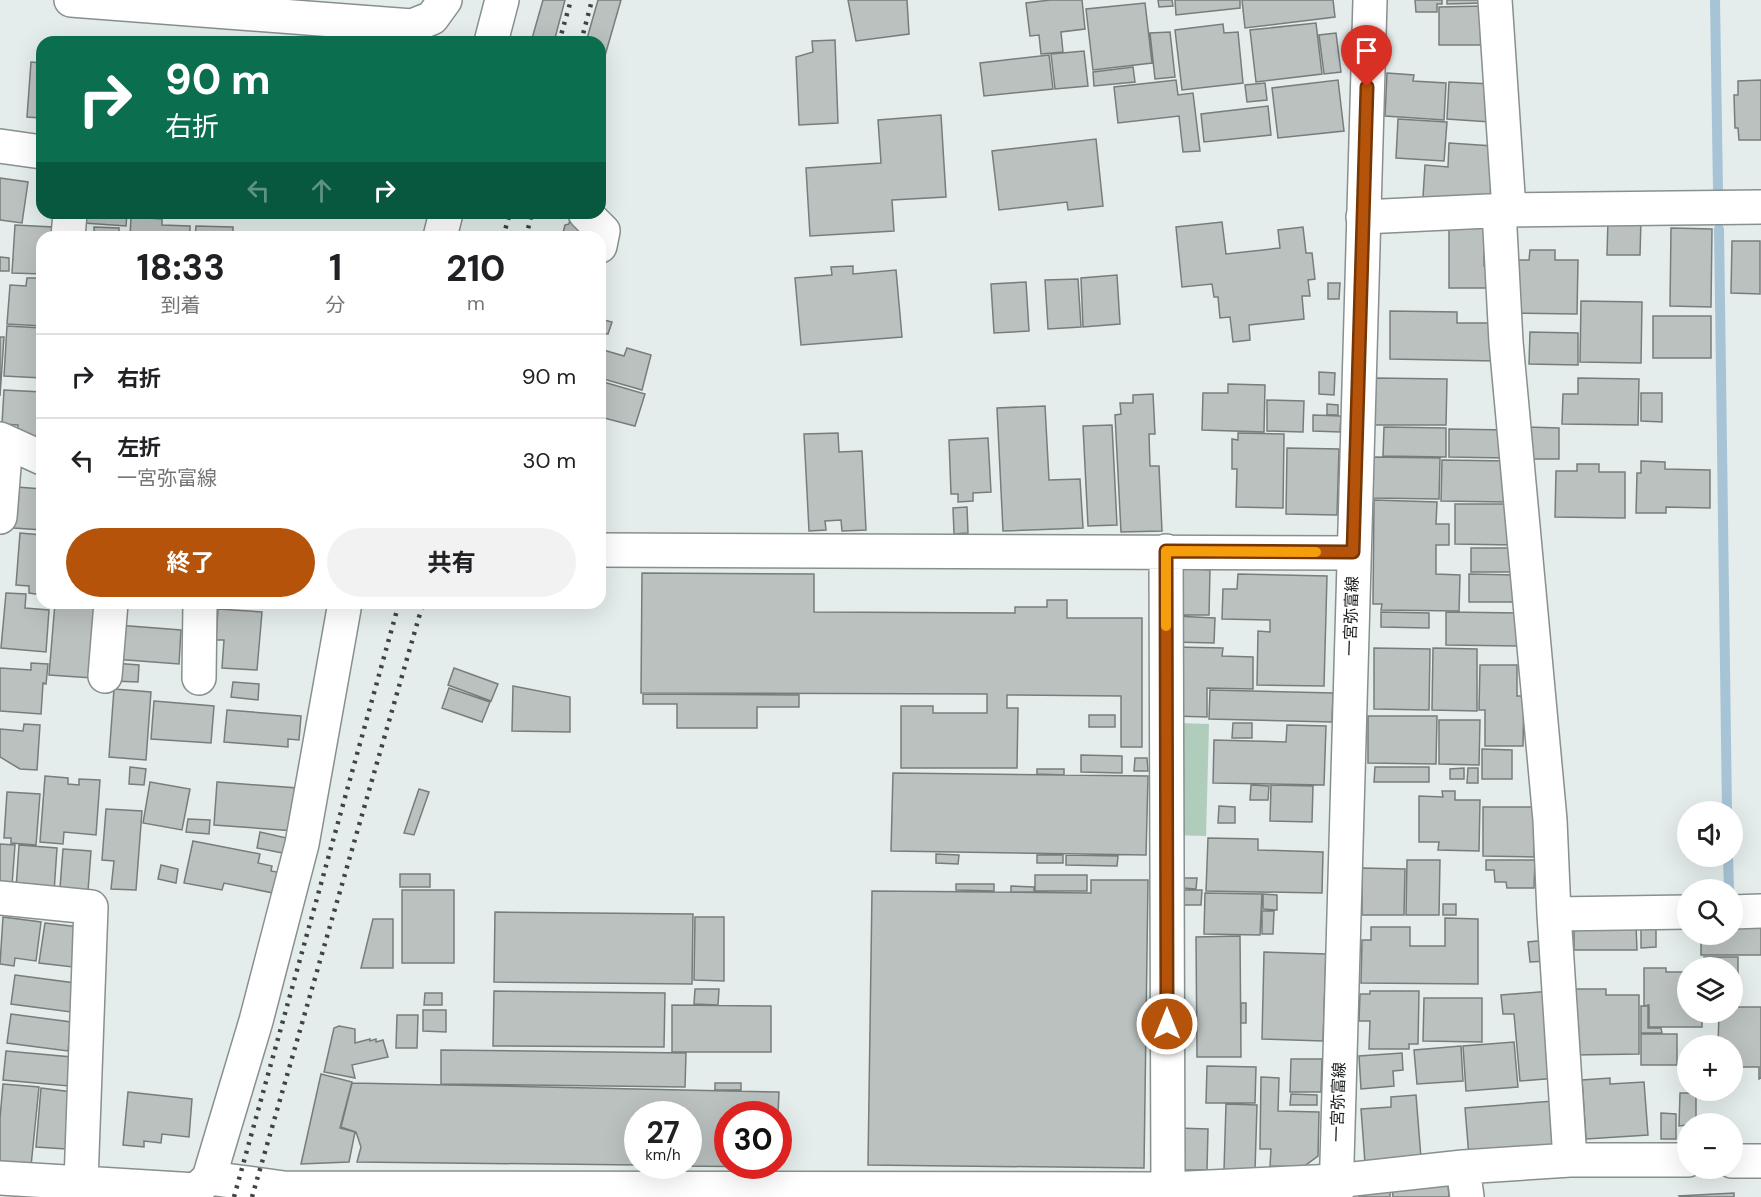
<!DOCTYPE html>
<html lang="ja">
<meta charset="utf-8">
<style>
body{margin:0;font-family:"DM Sans","Noto Sans JP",sans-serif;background:#f2f2f2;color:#202124;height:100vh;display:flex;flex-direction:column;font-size:22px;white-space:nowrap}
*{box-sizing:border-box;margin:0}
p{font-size:20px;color:#757577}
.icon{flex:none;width:33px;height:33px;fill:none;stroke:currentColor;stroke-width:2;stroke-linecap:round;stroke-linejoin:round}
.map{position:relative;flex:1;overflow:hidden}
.sheet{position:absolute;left:36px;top:231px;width:570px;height:378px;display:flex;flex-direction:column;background:#fff;border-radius:18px;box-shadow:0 6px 24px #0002}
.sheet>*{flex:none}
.hud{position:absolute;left:36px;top:36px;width:570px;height:183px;border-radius:18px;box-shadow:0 6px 24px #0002;background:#0b6e4f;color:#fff;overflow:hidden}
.buttons{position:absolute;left:1677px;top:801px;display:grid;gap:12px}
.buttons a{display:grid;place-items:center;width:66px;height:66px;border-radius:50%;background:#fff;box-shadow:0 6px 24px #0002;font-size:30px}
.speed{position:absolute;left:624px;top:1101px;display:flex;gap:12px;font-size:30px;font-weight:700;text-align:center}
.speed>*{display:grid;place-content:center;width:78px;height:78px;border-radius:50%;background:#fff;box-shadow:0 6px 24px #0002;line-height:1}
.speed small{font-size:15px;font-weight:400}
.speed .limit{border:9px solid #d22;background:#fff;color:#111}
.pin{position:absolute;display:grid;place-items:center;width:51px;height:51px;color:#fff;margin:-62px -26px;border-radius:50% 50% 50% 0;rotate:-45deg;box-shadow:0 0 6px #0007}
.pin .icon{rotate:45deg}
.me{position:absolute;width:66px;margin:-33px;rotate:0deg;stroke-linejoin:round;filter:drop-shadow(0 0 4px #0008)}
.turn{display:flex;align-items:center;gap:21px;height:126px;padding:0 30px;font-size:27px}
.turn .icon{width:78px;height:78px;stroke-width:2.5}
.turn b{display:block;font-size:42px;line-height:51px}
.lanes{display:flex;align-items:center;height:57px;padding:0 30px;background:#0003;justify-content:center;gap:30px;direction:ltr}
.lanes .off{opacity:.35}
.eta{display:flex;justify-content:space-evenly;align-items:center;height:102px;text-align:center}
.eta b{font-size:36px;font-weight:700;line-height:42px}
.button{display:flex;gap:12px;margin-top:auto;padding:12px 30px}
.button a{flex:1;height:69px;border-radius:36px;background:#b45309;color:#fff;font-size:24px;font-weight:700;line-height:69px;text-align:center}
.button a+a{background:#f2f2f2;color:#202124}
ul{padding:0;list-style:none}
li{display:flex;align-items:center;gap:18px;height:84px;padding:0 30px;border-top:2px solid #e0e0e0}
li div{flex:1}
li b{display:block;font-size:22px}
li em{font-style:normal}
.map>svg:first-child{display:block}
.green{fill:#b0ccbb}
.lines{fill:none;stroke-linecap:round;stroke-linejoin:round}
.stream{stroke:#a7c4d6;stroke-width:10}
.building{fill:#bac1bf;stroke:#777d7c;stroke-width:1.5}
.minor-casing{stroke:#888f8f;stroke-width:36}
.major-casing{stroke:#888f8f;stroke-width:36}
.minor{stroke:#fff;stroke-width:33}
.major{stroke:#fff;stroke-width:33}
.rail{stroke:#404343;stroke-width:4.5;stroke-dasharray:3 6;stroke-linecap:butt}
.route-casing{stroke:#753606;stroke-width:15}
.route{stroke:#b45309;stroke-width:10}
.slow{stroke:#f59e0b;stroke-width:10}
.labels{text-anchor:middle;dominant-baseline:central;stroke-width:6;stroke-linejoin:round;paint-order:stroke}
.street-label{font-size:16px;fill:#191b1b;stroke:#fff}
</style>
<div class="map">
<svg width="1761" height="1197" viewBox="0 0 1761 1197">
<rect width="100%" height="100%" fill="#e4ecec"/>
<path class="green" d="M1176,723l33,1 -3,112 -33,-1z"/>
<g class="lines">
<path class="stream" d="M1715,0l3,190
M1719,229l8,583
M1728,856l1,34"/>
</g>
<path class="building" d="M543,0h22l-11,42h-23z
M598,0h23l-21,73v-31h-14z
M848,0h59l2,34 -53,7z
M1050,0h32l3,29 -24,3 2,20 -22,2 -2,-19 -9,1 -4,-33z
M1158,0h14l1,6 -14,1z
M1175,0h65v8l-64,7z
M1242,0h91l2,17 -90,11z
M1415,0h27v4h-5v8h-21z
M1447,0h38v3l-38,1z
M1145,3l7,60 -59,7 -7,-61z
M1484,6l1,39h-46v-38z
M1316,23l6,51 -66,8 -6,-52z
M1223,24l1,9 14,-1 5,51 -61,7 -7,-60z
M1170,32l5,45 -20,2 -5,-46z
M1336,33l5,39 -17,2 -5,-39z
M835,40l3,83 -39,2 -3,-68 17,-5 -1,-11z
M1084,51l4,35 -33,3 -4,-35z
M1049,55l4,34 -69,7 -4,-33z
M31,62l11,1v58l-1,-3 -14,-1z
M1133,67l2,15 -41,4 -1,-14z
M1387,73l27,2 -1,6 33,2 -2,37 -59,-4z
M1176,80l2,15 15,-2 7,58 -17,1 -4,-36 -61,7 -4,-36z
M1338,80l6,51 -66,7 -6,-50z
M1761,80v60h-22l-1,-12h-3l-1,-33h4v-14z
M1449,82l43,2 -2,38 -43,-3z
M1265,83l2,17 -20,2 -2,-17z
M1268,106l3,29 -67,7 -3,-28z
M941,115l5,82 -54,3 2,31 -84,5 -4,-68 75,-5 -3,-43z
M1398,119l49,3 -3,39 -48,-3z
M1096,139l7,67 -35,4 -1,-8 -68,8 -7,-59z
M1449,143l44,3 -3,55 -67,-4 2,-32 23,2z
M0,178l28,4 -6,41 -22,-3z
M84,213h43l-1,13 -42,-3z
M131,217l31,2v6l28,1v11h-60z
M570,219l6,3 1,6 9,4 -2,5h-22l3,-12 4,-1z
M1608,219h33l-1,36h-33z
M1222,222l4,32 54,-6 -2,-18 25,-3 3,26h6l3,26 -7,1 2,16h-8l2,23 -55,6 1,15 -17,2 -3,-25 -10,1 -2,-21h-4l-2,-13 -30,3 -6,-60z
M15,225l38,2 -1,10h-10v37l-30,-1z
M196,226l37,1v10h-38z
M94,227l25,1v9h-25z
M1449,227h35v39l10,1 -1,21h-44z
M1671,228l41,1 -1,78 -41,-1z
M1732,241h28v53l-29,-1z
M1530,250h25v10h23l-1,54 -61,-1 1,-53h12z
M0,257l9,1v13h-9z
M853,266v8l43,-4 6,67 -101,8 -6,-67 37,-3 -1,-8z
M1117,275l3,49 -37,3 -2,-49z
M27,278h15v48l-35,-2 3,-39 16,1z
M1078,279l3,48 -33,2 -3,-49z
M1026,282l3,49 -35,2 -3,-49z
M1328,283h12l-1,16h-11z
M1581,301l61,1 -1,61 -61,-1z
M1390,311l67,1v11h40l-1,38 -106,-2z
M1653,316h58v42h-58z
M600,319l12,3 -4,12 -8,-2z
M7,326l35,2v50l-38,-2z
M1530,332l48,1v32l-49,-1z
M0,337h4l-4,59z
M627,348l24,7 -9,35 -42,-12v-29l24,7z
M1319,372l16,1 -1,22 -15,-1z
M1374,378l73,1 -1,46h-73z
M1578,378l61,1 -1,46 -76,-1 1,-30h15z
M600,381l45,13 -10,32 -35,-9z
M1228,384l37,1 -1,47 -62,-2 1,-37h25z
M4,390l38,2v44l-3,11 -22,-12 1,-10 -16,-1z
M1641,393h21v29l-21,-1z
M1153,394l2,40h-6l1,32h9l3,65 -41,1 -6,-117 6,-1 -1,-11h13v-8z
M1267,400l37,1 -1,31 -36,-1z
M1327,404l11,1v10h-11z
M1045,406l4,74 31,-1 3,49 -80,3 -6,-123z
M1313,415l28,1 -1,16 -27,-1z
M1112,425l5,100 -29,1 -5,-100z
M1384,427l62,1v29l-63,-1z
M1527,427l32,1v31h-33z
M1449,429l59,1 -1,28 -58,-1z
M838,433l1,19 23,-1 4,79 -24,1 -1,-11 -16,1 1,9 -17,1 -5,-97z
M1238,433l46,1 -1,74 -47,-1 1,-38h-5v-30l6,1z
M988,438l3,54 -18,1v8l-15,1v-8h-7l-2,-54z
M1287,448l52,1 -2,66 -51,-1z
M1373,457l67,1 -1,41 -67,-1z
M1442,460l66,1 -1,41 -66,-1z
M1641,461l24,1v7l45,1v38l-44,-1v6h-30l1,-40h4z
M1577,464h22v8h26v46l-70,-1 1,-46h21z
M17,487l25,2v41l-28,-2z
M1374,500l63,2 -1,22h13v21h-13v29l24,1 -1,36 -78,-1 1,-6h-9z
M1455,504h60l-1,41 -59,-1z
M967,507l1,26 -14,1 -1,-26z
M20,533l22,2v60l-13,-2v-7l-13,-1z
M1471,548h45v24h-45z
M1176,568l34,2 -1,45h-34z
M642,573l172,1v38l201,1v-6h32v-7h20v18h75v129h-21v-51l-114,-1v13h11l-1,60h-116v-62h32v7h54v-19l-346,-1z
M1238,574l89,2 -3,110 -67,-1 1,-54 12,1v-12l-48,-1 1,-30h14z
M1469,574l47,1 -1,27h-46z
M6,593l20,1 -1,14 24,2 -3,42 -45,-4z
M55,603l44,3 -6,72 -44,-3z
M218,609l44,3 -5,58 -35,-2 2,-28h-8z
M1381,612l48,1v15l-48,-1z
M1446,612l74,1v33l-74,-1z
M1175,616l40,2 -1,25 -40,-1z
M117,625l64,5 -2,34 -65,-5z
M1175,647l48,1 -1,8 31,1v32l-46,-1v29l-33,-1z
M1374,648l56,1 -1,61 -55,-1z
M1433,648l44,1v62l-45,-1z
M31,663l17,1 -2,20 -3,-1 -2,31 -41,-3v-43l31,2z
M113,663l26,2 -1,17 -26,-1z
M1480,665h37v31h7l-1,50h-38v-36h-6z
M454,668l44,16 -7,17 -43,-16z
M233,682l26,2 -1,16 -27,-3z
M513,686l57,11v35l-58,-1z
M449,688l41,14 -8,20 -40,-14z
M114,689l37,3 -5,68 -37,-3z
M1210,690l123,3 -1,29 -123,-3z
M643,694l156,1v12h-42v21h-80v-24h-34z
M154,701l60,5 -3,37 -60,-4z
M227,710l74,6 -2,24 -11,-1v8l-64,-5z
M1089,715h26v12h-26z
M1368,716h69l-1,48 -68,-1z
M1439,720h41l-1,45 -40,-1z
M1233,723h19v15h-20z
M24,724l16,1 -3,45 -17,-1 -20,-12v-28l23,2z
M1287,725l39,1 -2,59 -111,-2 1,-43 72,2z
M1482,749l30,1v29h-30z
M1081,755l41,1v17l-41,-1z
M1135,758h12l1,13h-14z
M130,767l16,2 -2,16 -15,-1z
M1375,767h54v15h-55z
M1464,768v11h-14v-10z
M1468,768h10v15h-11z
M1037,769h27v6l-27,-1z
M893,773l255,3 -2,79 -255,-4z
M45,776l23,2v6l11,1v-6l21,1 -4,55 -32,-3 -1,12 -23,-2z
M150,782l40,7 -8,41 -39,-7z
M217,782l81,6 -3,43 -81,-6z
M1251,785l18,1 -1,14h-18z
M1271,785l42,1 -1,36 -42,-1z
M419,789l10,3 -15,43 -10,-2z
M1442,791h13v9h25l-1,51 -41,-1 1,-8h-20v-46l24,1z
M7,792l33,2 -4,51 -25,-2v-5h-7z
M1219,806l16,1v16h-17z
M1483,807h52l-1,50 -51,-1z
M106,809l36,2 -6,79 -25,-1 3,-28 -12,-1z
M188,819l22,1 -1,14 -23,-2z
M260,832l31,7 -3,15 -31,-6z
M1208,838l50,1v11l65,2 -1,41 -116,-2z
M193,841l67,13 -2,9 14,3 -1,5 11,2 -4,21 -54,-11 -2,7 -38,-7z
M0,844l15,1 -3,40 -12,-1z
M19,845l38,3 -3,44 -38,-3z
M63,849l28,2 -3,40 -28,-3z
M936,854l23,1 -1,9 -22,-1z
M1037,855h26v8h-26z
M1066,855l52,1 -1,10 -51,-1z
M1407,860h33l-1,55h-33z
M1486,860h49l-1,28h-27l-1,-6h-11l-1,-12h-8z
M161,865l17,4 -2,14 -18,-4z
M1362,868l43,1 -1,46h-42z
M400,874h30v13h-30z
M1035,875h52v16h-52z
M1183,878h14l-1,11 -13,-1z
M1091,880h57l-4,288 -276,-3 4,-274 219,2z
M956,884h38v7l-38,-1z
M1011,886l23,1v5h-23z
M402,890h52v73h-52z
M1183,890h19l-1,15h-19z
M1205,893l57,1 -2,41 -56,-1z
M1263,894l14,1v15l-14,-1z
M1443,904h13v11h-13z
M1262,911h12l-1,23h-11z
M495,912l198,2 -1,70 -198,-2z
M3,917l38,5 -5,39 -21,-3 -1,8 -14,-2z
M695,917h29v64l-30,-1z
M1445,918l33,1v65l-117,-1 1,-43h9v-13h39v19h35z
M373,919h20v49h-32z
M45,923l34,4 -6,40 -34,-4z
M1636,925l1,25h-63v-24z
M1641,925h15v22l-15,1z
M1732,927h29v28h-60v-21h31z
M1240,936l1,121h-44l-1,-120z
M1547,940l1,21 -18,1 -2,-20z
M1264,952l62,2 -3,87 -61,-2z
M1704,957h34v31h-6v-20h-28z
M1644,968h22v4h22v40h14v15h-53v-22l-5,1z
M15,975l60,8 -4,29 -60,-8z
M695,989h24l-1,16 -24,-1z
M1573,989h33v6h33v59l-66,1z
M494,991l171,2 -1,54 -171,-1z
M1370,991h49l-1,53h-9v5h-40l1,-28h-11l1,-27h10z
M1551,991l6,87 -37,3 -6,-67h-11l-2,-19z
M425,993h17v12h-18z
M1424,998h58v44l-59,-1z
M1241,1003h5v20h-5z
M672,1005l99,1v46h-99z
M1641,1006h7v22h13l1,5h-21z
M1732,1007h29v71l-2,1v-12h-27v-21h-14l1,-34h13z
M423,1010h23v22l-23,-1z
M11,1014l60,8 -3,29 -61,-8z
M397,1015h21l-1,33h-21z
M339,1026l16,3v14l15,-4v2l6,-2v3l7,-2 5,17 -36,8 3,13 -31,-6 10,-44z
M1641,1034h36v31h-36z
M1514,1042l4,45 -52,4 -3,-45z
M1461,1046l2,35 -46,3 -3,-34z
M441,1050l245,3 -1,34 -244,-3z
M6,1051l66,6 -3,29 -66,-6z
M1402,1053l1,17 -10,1 1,15 -33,3 -2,-33z
M1291,1059h31l-1,33h-31z
M1207,1066l49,1 -1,36h-49z
M321,1074l31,8 -12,46 15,4 -6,30 -48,2z
M1261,1077l18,1 -1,33 41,1 -1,44 -15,11 -33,-1 1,-17h-11z
M1610,1078v6l34,-2 4,53 -62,4 -4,-59z
M352,1083l427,9 -1,22h-50v52l50,1 -107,-1h17v-52h-50v51l-281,-3 4,-15 -5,-15 -15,-5z
M715,1083h26v7h-26z
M3,1084l36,3 -8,79 -31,-3v-45z
M41,1088l31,4 -6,57 -30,-2z
M128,1092l64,7 -3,38 -27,-3 -1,9 -17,-2v6l-21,-2z
M1680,1093h16v31l-17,2z
M1291,1094l26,1v10h-27z
M1416,1095l5,63 -56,5 -4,-54 30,-2v-10z
M1554,1101l4,49 -89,7 -4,-49z
M1226,1104l31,1 -2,65h-31z
M1661,1113l15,1v25h-15z
M1177,1128l31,1 -1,41h-31z
M1448,1184l1,13h-56l-1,-10z
M1359,1191h31v6h-31z
M1734,1193v4h-54l-1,-1z"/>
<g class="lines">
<g class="minor-casing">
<path id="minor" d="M71,0l341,26 20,-8 13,-18
M1495,0l14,210
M491,42l11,-42
M0,146l42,6
M1499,210l7,132 44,478 4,94 16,246
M585,213l18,18 -3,15
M1363,217l146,-7 252,-3
M68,237l2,-24
M440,237l6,-24
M0,439l42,19
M0,517l6,-75
M600,550l753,3
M1166,551l2,638
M105,676l6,-73
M199,678l1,-75
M0,898l91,9 -10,275
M1732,912l29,-1
M1554,914l134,-2
M1732,1161h29
M1463,1167l4,30
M0,1178l196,12 13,-12 47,-157 46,-177 43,-241
M209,1178l75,10 884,1 168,-8 127,-14 107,-7h118"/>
</g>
<g class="major-casing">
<path id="major" d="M1336,1197l34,-1197"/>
</g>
<use href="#minor" class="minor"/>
<use href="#major" class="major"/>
<path class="rail" d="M559,42l12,-42
M581,42l11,-42
M503,237l7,-24
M526,237l6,-24
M234,1197l165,-594
M252,1197l171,-594"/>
</g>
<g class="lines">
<g class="route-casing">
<path id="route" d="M1167,1024l-1,-473 187,1 14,-465"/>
</g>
<use href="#route" class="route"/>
<path class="slow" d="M1166,626v-75l150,1"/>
</g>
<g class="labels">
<g class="street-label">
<text transform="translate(1351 616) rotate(-88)">一宮弥富線</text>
<text transform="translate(1338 1102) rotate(-88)">一宮弥富線</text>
</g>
</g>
</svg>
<div class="buttons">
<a><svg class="icon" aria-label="sound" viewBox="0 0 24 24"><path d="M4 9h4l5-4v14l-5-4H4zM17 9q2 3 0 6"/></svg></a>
<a><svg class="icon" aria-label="search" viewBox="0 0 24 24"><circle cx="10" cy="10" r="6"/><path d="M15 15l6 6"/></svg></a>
<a><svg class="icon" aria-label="layers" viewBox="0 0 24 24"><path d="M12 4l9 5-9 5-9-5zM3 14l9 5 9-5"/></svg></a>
<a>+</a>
<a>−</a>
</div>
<div class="speed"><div>27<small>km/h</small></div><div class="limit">30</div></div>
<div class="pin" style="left:1367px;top:87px;background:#d93025"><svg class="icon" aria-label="arrive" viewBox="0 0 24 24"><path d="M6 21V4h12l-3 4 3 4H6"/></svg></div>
<svg class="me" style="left:1167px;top:1024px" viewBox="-20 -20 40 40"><circle r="17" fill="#b45309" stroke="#fff" stroke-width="3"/><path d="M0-11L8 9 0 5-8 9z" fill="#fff"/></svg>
<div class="hud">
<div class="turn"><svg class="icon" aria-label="right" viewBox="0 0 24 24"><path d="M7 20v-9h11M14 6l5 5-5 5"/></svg><div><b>90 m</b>右折</div></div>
<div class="lanes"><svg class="icon off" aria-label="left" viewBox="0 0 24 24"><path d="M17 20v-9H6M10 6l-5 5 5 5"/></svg><svg class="icon off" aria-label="ahead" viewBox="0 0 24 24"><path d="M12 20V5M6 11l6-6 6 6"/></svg><svg class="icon" aria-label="right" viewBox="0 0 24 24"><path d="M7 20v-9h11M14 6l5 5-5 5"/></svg></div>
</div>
<section class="sheet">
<div class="eta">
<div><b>18:33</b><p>到着</p></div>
<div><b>1</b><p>分</p></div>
<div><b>210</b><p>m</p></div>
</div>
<ul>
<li><svg class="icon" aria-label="right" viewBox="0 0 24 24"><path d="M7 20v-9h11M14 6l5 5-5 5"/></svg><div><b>右折</b></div><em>90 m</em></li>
<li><svg class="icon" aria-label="left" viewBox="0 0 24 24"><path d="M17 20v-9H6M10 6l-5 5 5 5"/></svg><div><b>左折</b><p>一宮弥富線</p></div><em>30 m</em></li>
</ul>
<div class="button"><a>終了</a><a>共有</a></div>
</section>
</div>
